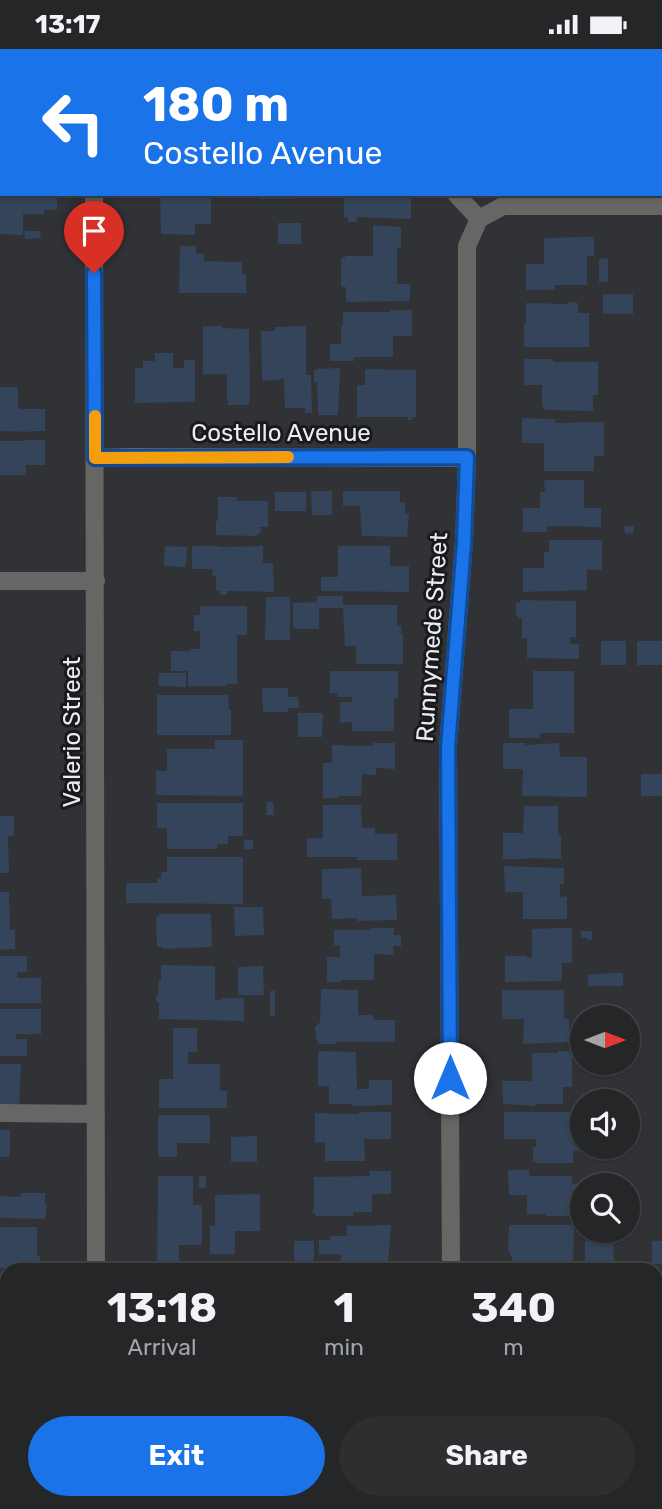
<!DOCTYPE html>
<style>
body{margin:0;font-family:Rubik,sans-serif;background:#2c2e30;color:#f1f3f6;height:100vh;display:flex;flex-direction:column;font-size:26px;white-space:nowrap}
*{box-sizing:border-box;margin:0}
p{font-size:23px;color:#a3a5a8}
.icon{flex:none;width:38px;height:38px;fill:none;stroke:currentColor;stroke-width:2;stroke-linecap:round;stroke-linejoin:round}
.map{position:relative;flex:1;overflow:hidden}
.sheet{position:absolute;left:0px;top:1214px;width:663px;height:247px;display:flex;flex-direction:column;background:#242628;border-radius:21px 21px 0 0;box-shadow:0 2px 5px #0004,0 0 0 2px #414345}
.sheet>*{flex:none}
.banner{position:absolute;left:0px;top:0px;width:663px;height:147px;box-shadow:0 2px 5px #0004,0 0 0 2px #414345;background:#1a73e8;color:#fff;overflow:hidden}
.needle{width:46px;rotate:90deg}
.controls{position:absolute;left:570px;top:956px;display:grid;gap:14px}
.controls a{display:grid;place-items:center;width:70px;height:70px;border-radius:50%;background:#242628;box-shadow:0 2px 5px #0004,0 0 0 2px #414345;font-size:35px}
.pin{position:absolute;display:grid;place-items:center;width:60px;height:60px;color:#fff;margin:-72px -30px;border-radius:50% 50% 50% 0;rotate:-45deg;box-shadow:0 0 7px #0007}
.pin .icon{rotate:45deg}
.me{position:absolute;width:77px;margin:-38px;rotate:0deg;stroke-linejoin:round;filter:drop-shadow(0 0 5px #0008)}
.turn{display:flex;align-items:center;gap:24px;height:147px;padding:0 28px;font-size:32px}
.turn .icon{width:91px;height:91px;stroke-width:2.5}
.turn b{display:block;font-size:49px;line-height:60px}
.eta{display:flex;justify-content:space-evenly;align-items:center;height:119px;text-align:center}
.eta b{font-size:42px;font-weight:700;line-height:49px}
.button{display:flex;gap:14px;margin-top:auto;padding:14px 28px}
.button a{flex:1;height:80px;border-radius:42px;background:#1a73e8;color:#fff;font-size:28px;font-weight:700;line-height:80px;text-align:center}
.button a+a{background:#2c2e30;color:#f1f3f6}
.status{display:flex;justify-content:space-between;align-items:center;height:49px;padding:0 35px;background:#242628;direction:ltr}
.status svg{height:19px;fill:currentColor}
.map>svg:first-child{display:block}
.building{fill:#34445a}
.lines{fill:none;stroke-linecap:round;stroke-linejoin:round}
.minor{stroke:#686664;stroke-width:18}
.route-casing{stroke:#114b97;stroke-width:18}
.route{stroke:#1a73e8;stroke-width:12}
.slow{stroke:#f59e0b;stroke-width:12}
.labels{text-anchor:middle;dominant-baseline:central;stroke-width:6;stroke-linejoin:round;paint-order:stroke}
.street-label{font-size:24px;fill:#ebecef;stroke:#191a1c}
</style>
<div class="status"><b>13:17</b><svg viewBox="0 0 49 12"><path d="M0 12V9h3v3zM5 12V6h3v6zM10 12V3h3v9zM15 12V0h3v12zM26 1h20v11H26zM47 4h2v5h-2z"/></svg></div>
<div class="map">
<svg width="662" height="1460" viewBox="0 0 662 1460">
<rect width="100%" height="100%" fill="#303236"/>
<path class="building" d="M0,145h57v16h-13v4h-21v21l-23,-1z
M160,145h51v30h-16v11l-34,-1z
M259,145h37v5h-37z
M344,145h67v25l-54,-2v5h-9v-5h-4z
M278,174h23v21h-23z
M373,176l28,2v21h-4v36h13v17l-64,1v-15h-5v-29h4v-2h28z
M24,182h16l1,7 -16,1z
M583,188h11v19h-7v29h-32v5h-29v-26h18v-26z
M180,197h16v8h8v7l38,1v12h4v19h-67z
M608,209v24h-9v-23z
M603,245h30v20h-30z
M568,253l10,1v10h11v34h-65v-23h2v-21l42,1z
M390,261h22v26h-19v21h-39v4h-24v-17h11v-18h2v-14h47z
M203,277h19v2l27,1 1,72h-1v4h-21v-4h-1v-27h-24z
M306,277v49h5l1,38h-7v-5h-20l-1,-29 -22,2 -1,-50h14v-4z
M155,304h18v15h11v-8h11v42l-60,1v-35h8v-7h12z
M524,310h29v3h45v33h-5v16l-49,-1v-3h-2v-22h-18z
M340,319l-2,47h-20l-1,-33h-3v-12h2v-1z
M365,320l51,1v47h-4v3h-4v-3h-51v-32h8z
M0,338h18v21h2v2h2v-1h23v22h-15v1l-30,-1z
M522,369l33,1v4l49,-1v34h-10v15h-50v-28h-22z
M24,391h21v25h-19v10h-26v-34h24z
M544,431h40v28h17v19l-54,-1v6h-24v-24h17v-16h5z
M311,442h21v24h-20z
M343,442h57v11h5v12h4l-2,23 -45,-1 -2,-30h-17z
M275,443h31v19h-31z
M218,448h19v4h31v26h-9l2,3 -1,3 -4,3 -40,-1v-14h2z
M624,477h10v7l-9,1z
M549,491h53v30h-15v20l-64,2v-24h21v-16h5z
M165,497l22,1 -1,20 -22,-1z
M196,497h23v1l44,-1v17h10l1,29 -47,-1v4h-7v-4h-4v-15h-3l-1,-7h-20v-22z
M338,497h52v20h19v26l-88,-1v-14h17z
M317,547h26v9h54v21h4v8h2v30h-47v-18h-11l-2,-38h-24v21h-24v-2h-2v-24l24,-1z
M266,548h24v43h-25z
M520,551l56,1v36h-6v7h9v15l-52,-1v-20h-5v-20h-4v-3h-2v-12h4z
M200,557h47v29h-10v49h-11v2h-38v-15h-17v-20h19v-2h10v-18h-6v-16h6z
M601,592h25v24h-25z
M637,592h25v24h-25z
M330,622h68v27h-4v33h-42v-9l-12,1v-21h12v-5h-14v-4h-8z
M533,622h41v62h-34v5h-31v-29h24z
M159,624h27v14l-28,-1z
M262,639h26v9h10l1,11h-11v4h-25z
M157,646h71l1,15h2v25h-74z
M298,664h25l-1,24h-24z
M215,691h28v56l-87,-1v-24h11v-22h48z
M373,694h22v26l-19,-1v7l-14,-1 -1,22h-23v2h-15v-35h9v-18l41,1z
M503,694h22v2l34,-2 1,14h27v40l-65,-1 1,-27h-20z
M641,725h21v22h-21z
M266,753h7l1,13h-7z
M157,754h86v33h-15v8h-11v5h-50v-21h-10z
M323,756h38l1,23h13v6h22v26h-40v-3h-50v-19h16z
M524,757h34v29h3v24l-35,-1v1h-23v-26h20z
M0,767h14v20h-6l1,37h-9z
M244,791h9v9h-9z
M167,808h76v47l-117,-1v-20h31v-5h4v-6h6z
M504,817l60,2v16h-4v13l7,-1v23h-44v-27h-18z
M361,819l1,28 34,-1 1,25 -40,1v-3l-25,1 -1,-20h-9v-30z
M0,843h9l1,38h5v19l-15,1z
M234,858h29l1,28 -29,1z
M159,865h52l1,33 -49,2 -1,-2h-5l-1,-31h3z
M371,879h23v7h7v11h-8v9l-19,-1v26h-33v2h-14v-25h13v-11l-6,-1v-15h37z
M557,879h15v35h-10v18l-57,1v-26h22v2h5v-29z
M581,882h11v9h-5v-2h-6z
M0,907h27v16h-10v6h24v25h-41z
M161,916l54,1v34h6v-2h23v23l-85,-2v-17h-3v-7h2l1,-15h2z
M263,917l1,29h-26v-28z
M611,924h12v13h-35v-11z
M321,940l37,1v25h14l3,5h20v22h-59v2h-17l-3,-5 -1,-12 5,-5z
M502,941h62v29h5v23l-46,2 1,-25h-22z
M270,942h5v25h-5z
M0,960h41v25h-25v5h11v17h-27z
M173,979h24v24h-9v12h32v27h7v17h-68v-29h14z
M318,1002l38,1 1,37h12v-9h23v25l-40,1v-2h-23v-18h-11z
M558,1002h14v36h-9v17h-28v2l-32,-2 -1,-23h30v-28h26z
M0,1015h21l-2,45h-19z
M359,1063h32v27h-27l1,22h-40v-19h-10v-29l44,1z
M504,1063h69v10h10l1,29h-11v12h-37v-2h-3v-14h3v-8h-32z
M158,1066h52v28h-33v14h-19z
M0,1081h10v27h-10z
M257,1087v26h-26v-25z
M508,1121h21v6h43v8h11v32h-37v-2h-19v-19h-18z
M370,1122h21v23h-19v18h-19v4h-38v-3h-2v-4h1v-32l56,-1z
M158,1127h35v29h9v40h-23v23h-22z
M199,1127h7v12h-7z
M21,1144h24v11h2l-2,15 -45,-1v-22l21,1z
M260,1145v37h-25v23h-25v-28h5v-31z
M391,1176l-3,39 -46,1v-4h-2l2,-6 -23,-1v-14h11v-4h17v-10z
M509,1176h65l-1,40 -61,-1v-8h-2v-4h-2z
M0,1178h37v29h3l-1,13 -39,-1z
M294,1192h20v23h-20z
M585,1192h21v2h7l1,18h-8v3l-21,1z
M652,1192h10v23h-10z
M656,1299h6v25h-6z
M0,1319h7v92h-2v-13h-5z
M656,1376h6v20h-6z
M0,1445h7v9h38v6h-45z
M585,1454h40v6h-40z
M228,1455v5h-38v-3l2,-1z
M371,1455h21v5h-21z"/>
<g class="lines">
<path class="minor" d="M94,0v2
M94,145l2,1077
M456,145l23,25
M479,170l24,-13h159
M95,409l35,-1 337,1
M0,532h96
M0,1064l96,1
M451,1222l-3,-524 16,-205 3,-84v-212l12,-27
M0,1257h7
M656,1258h6
M97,1454v6
M450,1460v-6"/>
</g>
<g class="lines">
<g class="route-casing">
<path id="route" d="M94,224l1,185 372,-1 -3,86 -16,204 2,331"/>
</g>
<use href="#route" class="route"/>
<path class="slow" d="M95,367v42l193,-1"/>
</g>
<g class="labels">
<g class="street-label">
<text x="281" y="384">Costello Avenue</text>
<text transform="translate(432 588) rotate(-86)">Runnymede Street</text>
<text transform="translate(72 683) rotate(-90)">Valerio Street</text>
</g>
</g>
</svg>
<div class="controls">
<a><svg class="needle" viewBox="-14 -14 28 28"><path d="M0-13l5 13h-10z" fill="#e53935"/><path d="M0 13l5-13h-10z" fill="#a3a5a8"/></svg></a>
<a><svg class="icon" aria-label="sound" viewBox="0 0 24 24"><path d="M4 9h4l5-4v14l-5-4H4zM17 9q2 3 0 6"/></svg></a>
<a><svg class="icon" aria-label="search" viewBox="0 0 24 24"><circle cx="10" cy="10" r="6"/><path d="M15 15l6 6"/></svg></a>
</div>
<div class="pin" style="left:94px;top:224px;background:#d93025"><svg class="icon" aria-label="arrive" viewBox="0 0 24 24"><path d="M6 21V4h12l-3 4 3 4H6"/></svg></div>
<svg class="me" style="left:450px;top:1029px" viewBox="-20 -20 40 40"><circle r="19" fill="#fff"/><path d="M0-13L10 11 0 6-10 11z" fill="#1a73e8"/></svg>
<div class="banner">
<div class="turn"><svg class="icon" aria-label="left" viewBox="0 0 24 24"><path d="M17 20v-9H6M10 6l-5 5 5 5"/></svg><div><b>180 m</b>Costello Avenue</div></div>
</div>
<section class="sheet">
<div class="eta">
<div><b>13:18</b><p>Arrival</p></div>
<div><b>1</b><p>min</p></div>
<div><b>340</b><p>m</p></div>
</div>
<div class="button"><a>Exit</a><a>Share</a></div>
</section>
</div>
